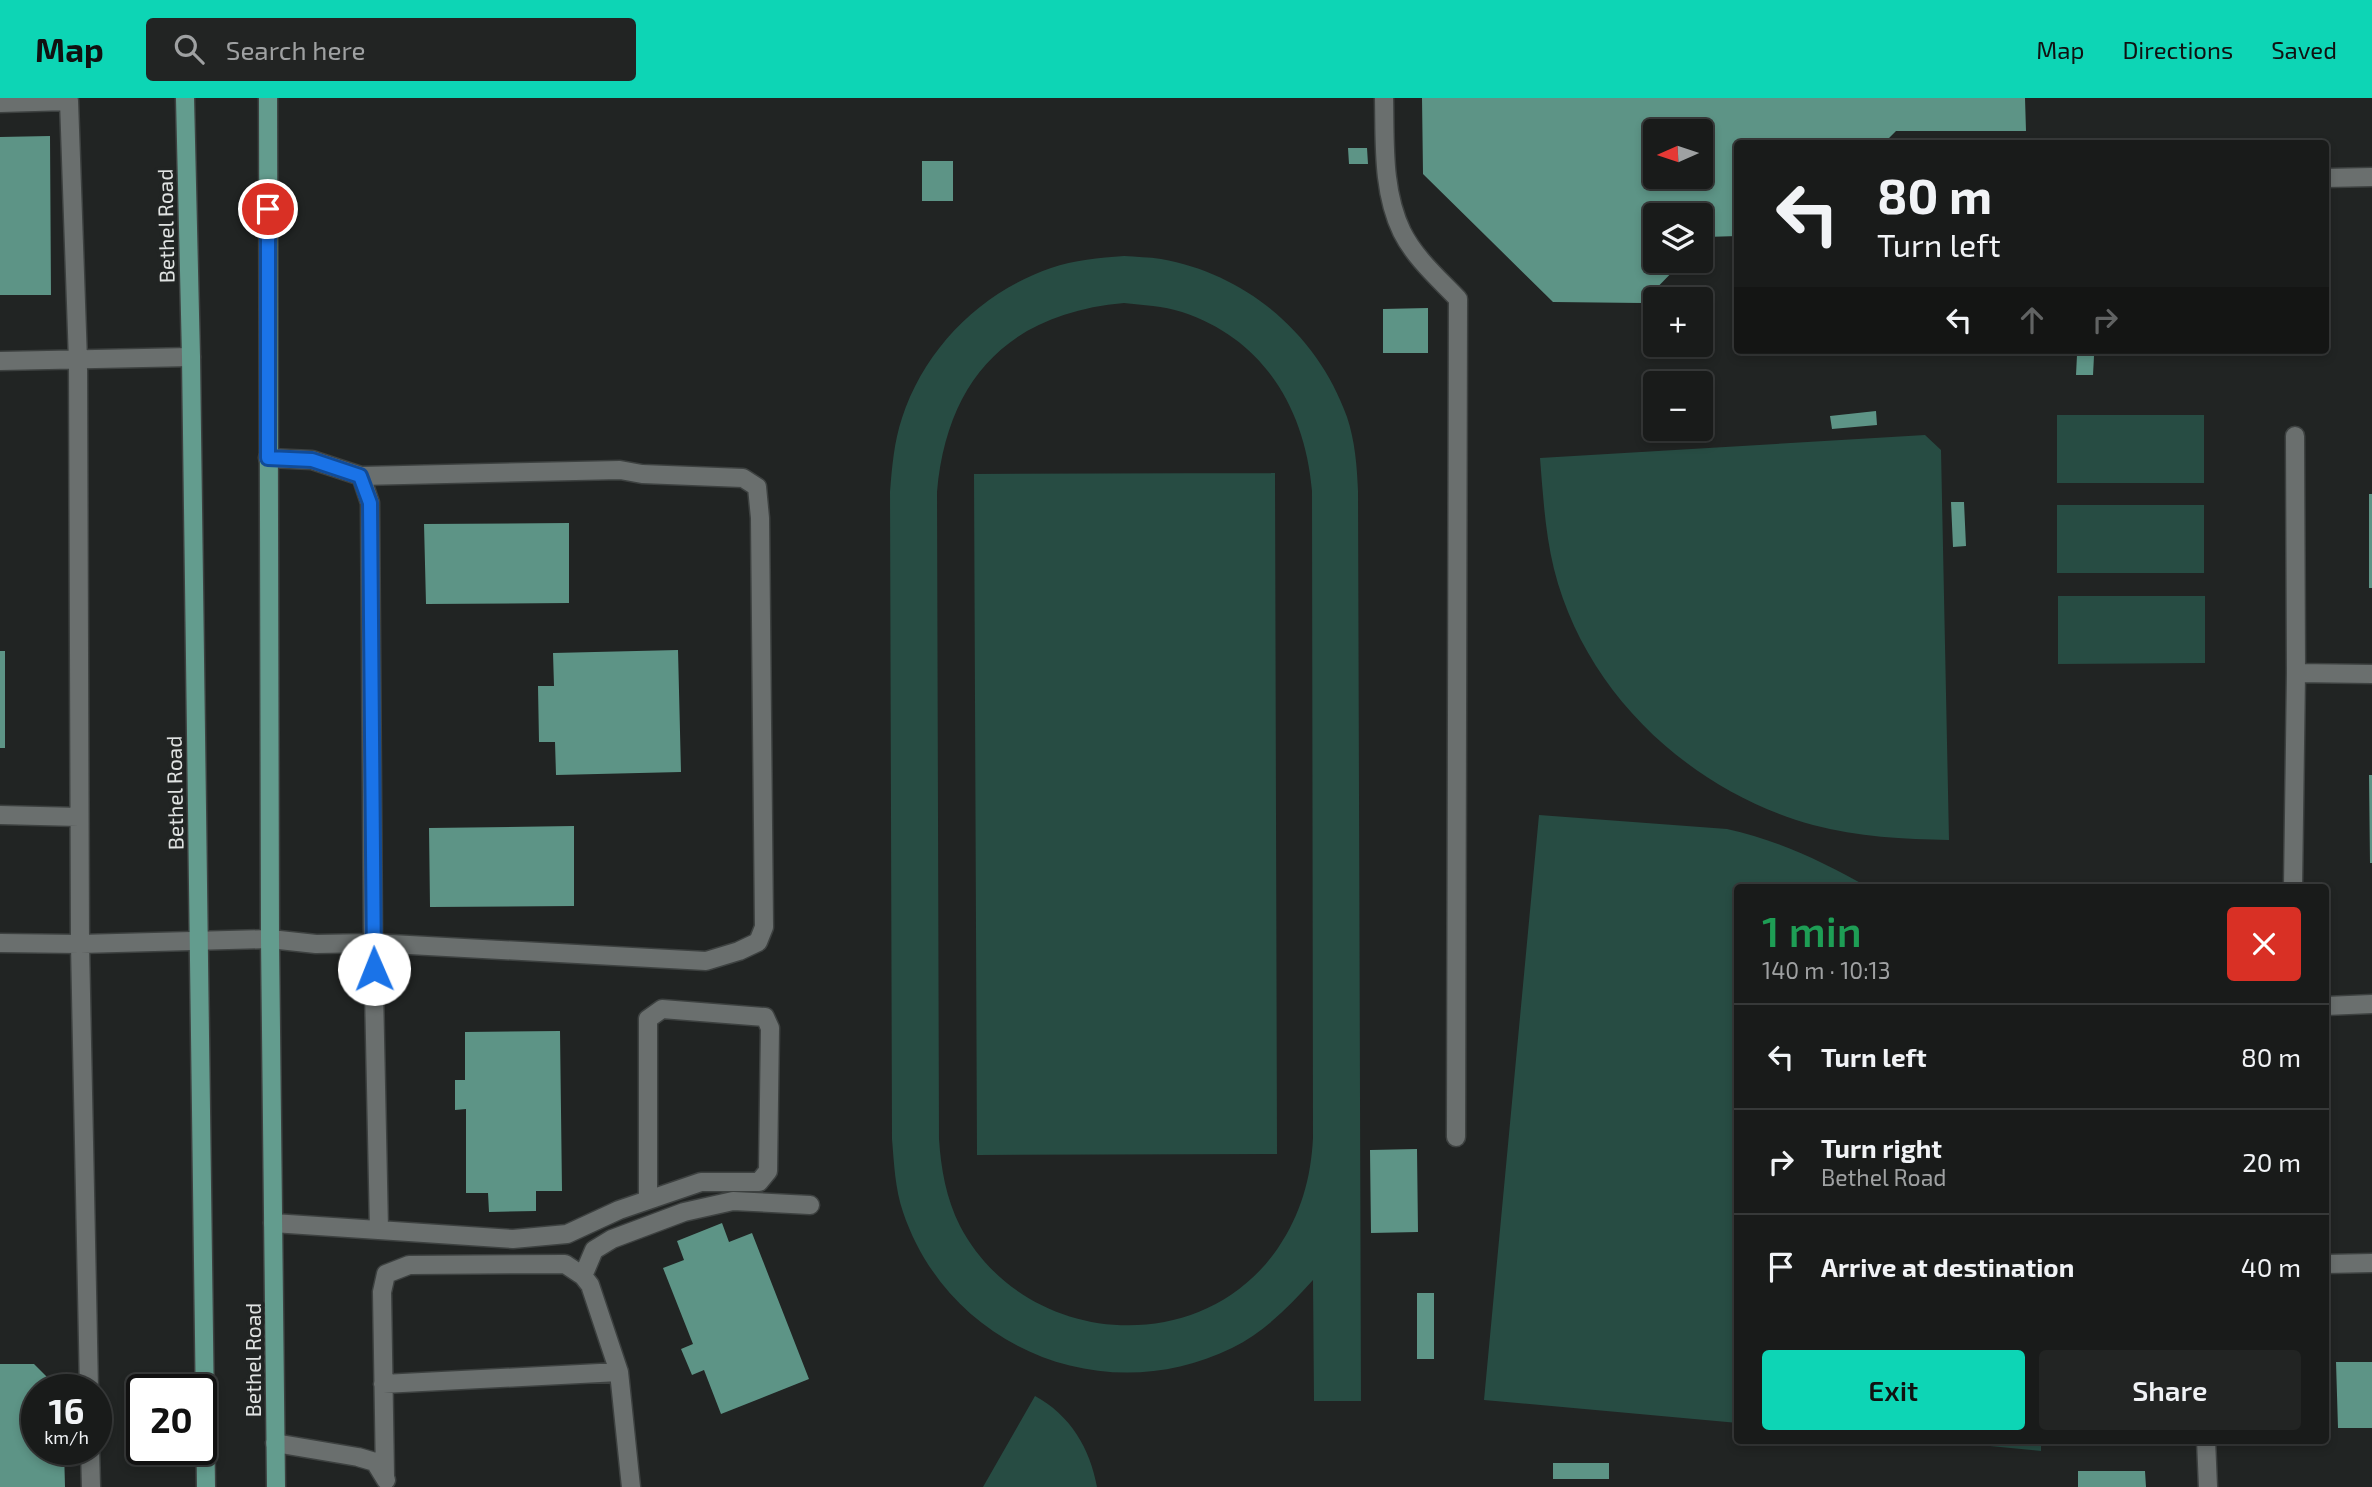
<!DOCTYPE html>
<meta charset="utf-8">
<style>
body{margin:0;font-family:"Exo 2",sans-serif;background:#222423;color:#f1f3f6;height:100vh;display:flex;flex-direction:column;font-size:26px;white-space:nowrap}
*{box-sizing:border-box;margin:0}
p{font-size:23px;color:#9fa1a2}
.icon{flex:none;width:38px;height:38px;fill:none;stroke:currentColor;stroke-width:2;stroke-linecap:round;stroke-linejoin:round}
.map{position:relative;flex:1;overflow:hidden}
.side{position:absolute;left:1734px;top:786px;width:595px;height:560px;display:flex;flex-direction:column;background:#191b1a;border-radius:7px;box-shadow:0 4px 10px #0003,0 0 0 2px #373939}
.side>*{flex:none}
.top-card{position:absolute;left:1734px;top:42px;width:595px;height:214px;border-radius:7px;box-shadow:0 4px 10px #0003,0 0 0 2px #373939;background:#191b1a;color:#f1f3f6;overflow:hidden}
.needle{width:46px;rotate:267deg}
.tools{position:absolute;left:1643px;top:21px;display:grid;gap:14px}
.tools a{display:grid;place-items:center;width:70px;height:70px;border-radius:7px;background:#191b1a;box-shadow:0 4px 10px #0003,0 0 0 2px #373939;font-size:35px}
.speed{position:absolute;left:21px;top:1276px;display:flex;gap:14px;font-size:35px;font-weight:700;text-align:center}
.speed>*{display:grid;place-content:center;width:91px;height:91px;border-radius:50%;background:#191b1a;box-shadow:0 4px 10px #0003,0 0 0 2px #373939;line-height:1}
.speed small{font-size:18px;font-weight:400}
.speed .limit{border:4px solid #111;border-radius:10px;background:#fff;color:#111}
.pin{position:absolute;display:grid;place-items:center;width:60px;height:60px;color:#fff;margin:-30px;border:4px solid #fff;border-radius:50%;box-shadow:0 2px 7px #0007}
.me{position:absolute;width:77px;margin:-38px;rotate:359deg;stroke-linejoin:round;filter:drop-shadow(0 0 5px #0008)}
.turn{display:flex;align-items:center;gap:24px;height:147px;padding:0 28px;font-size:32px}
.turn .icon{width:91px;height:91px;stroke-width:2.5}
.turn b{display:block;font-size:49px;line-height:60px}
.lanes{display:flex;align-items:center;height:66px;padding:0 28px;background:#0003;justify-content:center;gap:35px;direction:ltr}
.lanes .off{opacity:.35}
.round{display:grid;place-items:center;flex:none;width:74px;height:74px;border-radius:7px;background:#222423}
.headline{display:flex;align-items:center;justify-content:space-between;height:119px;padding:0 28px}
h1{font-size:42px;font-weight:600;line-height:52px;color:#1e9e55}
.button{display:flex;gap:14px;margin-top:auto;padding:14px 28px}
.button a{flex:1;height:80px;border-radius:7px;background:#0dd5b5;color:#111;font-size:28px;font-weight:600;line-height:80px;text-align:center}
.button a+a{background:#222423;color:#f1f3f6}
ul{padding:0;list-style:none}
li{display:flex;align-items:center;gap:21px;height:105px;padding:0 28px;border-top:2px solid #373939}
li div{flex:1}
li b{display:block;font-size:26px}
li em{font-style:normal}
header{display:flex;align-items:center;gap:42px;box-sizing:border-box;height:98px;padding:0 35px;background:#0dd5b5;color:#111}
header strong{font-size:33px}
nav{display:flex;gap:38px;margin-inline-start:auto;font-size:24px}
.search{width:490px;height:63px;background:#222423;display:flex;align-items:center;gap:18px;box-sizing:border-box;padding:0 24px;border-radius:7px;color:#9fa1a2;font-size:26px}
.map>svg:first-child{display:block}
.green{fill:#274c43;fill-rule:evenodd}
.building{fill:#5d9486;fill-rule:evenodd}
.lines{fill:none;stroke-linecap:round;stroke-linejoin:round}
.minor-casing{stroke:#3d4140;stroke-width:21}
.major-casing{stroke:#3d4140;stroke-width:21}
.minor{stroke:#6a6f6e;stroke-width:18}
.major{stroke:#639c8e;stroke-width:18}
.route-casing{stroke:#114b97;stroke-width:18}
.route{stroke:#1a73e8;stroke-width:12}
.labels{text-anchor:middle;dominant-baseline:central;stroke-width:7;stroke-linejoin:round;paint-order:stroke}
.street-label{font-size:21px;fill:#e0e3e2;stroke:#212423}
</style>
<header>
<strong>Map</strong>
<div class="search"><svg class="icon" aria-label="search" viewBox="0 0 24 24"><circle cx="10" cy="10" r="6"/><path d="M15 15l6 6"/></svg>Search here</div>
<nav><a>Map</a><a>Directions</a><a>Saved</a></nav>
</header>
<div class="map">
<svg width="2372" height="1389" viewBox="0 0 2372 1389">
<rect width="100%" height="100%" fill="#212423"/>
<path class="green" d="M1124,158c12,1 25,1 37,3 86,15 157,76 186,158 8,24 10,49 11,74l3,910h-47l-1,-121c-24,26 -48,52 -81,68 -128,63 -283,0 -329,-136 -8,-23 -9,-49 -11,-73l-2,-647c2,-25 4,-50 12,-74 23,-70 79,-126 149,-150 23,-8 48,-10 73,-12zM1124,205c19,2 39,3 58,9 82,27 123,97 130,179l1,647c-2,40 -12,76 -35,110 -78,114 -255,98 -318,-22 -14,-28 -19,-57 -21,-87l-2,-647c10,-114 73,-179 187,-189z
M2057,317h147v68h-147z
M1925,337l16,15 8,390c-45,-1 -91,-3 -136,-15 -123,-34 -228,-132 -259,-256 -9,-37 -11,-74 -14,-111z
M1275,375l2,681 -300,1 -3,-681z
M2057,407h147v68h-147z
M2058,498h147v67l-147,1z
M1539,717l188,14c51,11 96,33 141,58h-130v536l-254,-23z
M1035,1298c35,19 55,52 62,91h-114z
M1928,1342h113v11z"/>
<path class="building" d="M1422,0h603l1,33h-130l-13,13h-145v92l-32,1 -5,5v-27h-45v46h27l-41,42 -89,-1 -130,-128zM1656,33h45v46h-45z
M50,38l1,159h-51v-158z
M1348,50h19l1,16h-19z
M922,63h31v40h-31z
M1428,210v45h-45v-44z
M2077,257l17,1 -1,19h-17z
M1876,313l1,14 -45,4 -2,-13z
M2369,396h3v94h-3z
M1951,404h13l2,44 -13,1z
M569,425v80l-143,1 -2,-80z
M678,552l3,122 -125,3 -1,-33h-16l-1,-56h16l-1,-33z
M0,553h5v97h-5z
M2369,677h3v88h-2z
M574,728v80l-144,1 -1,-79z
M560,933l2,160h-26v20l-47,1 -1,-19h-22v-84l-11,1v-30h10v-48z
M1417,1051l1,83 -47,1 -1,-83z
M722,1125l7,19 23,-9 57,146 -88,35 -17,-44 -12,5 -11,-26 12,-5 -30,-76 21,-8 -7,-19z
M1417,1195h17v66h-17z
M2336,1264h36v66h-34z
M0,1266h34l26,26h-23v59h27l1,38h-65z
M1553,1365h56v16h-56z
M2078,1373h67l1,16h-68z"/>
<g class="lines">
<g class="minor-casing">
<path id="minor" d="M1384,0c1,44 -2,93 18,134 13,26 36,46 56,67l-2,838
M0,5l69,-2 9,260 2,583 -80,-1
M2326,80l46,-1
M0,263l191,-4
M2295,338l1,237 76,1
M268,360l44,2 49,16 9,27 3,440 6,287
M0,717l79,2
M2293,789l3,-214
M2326,908l46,-2
M273,1125l240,16 54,-5 52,-24 82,-28h58l9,-11 2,-143 -5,-11 -103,-8 -14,10v181
M2326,1166l46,-1
M583,1178l11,-26 18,-11 72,-27 49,-11 77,4
M383,1286l236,-12
M89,1292l-9,-446 190,-5 46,5 57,-1 333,18 33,-10 19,-9 6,-15 -4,-409 -3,-31 -14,-9 -101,-4 -22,-4 -259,6
M2206,1342l2,47
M275,1345l83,14 17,5 11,18
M90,1351l1,38
M385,1378l-3,-184 4,-18 23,-9 156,-1 18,12 7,9 29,87 12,115"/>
</g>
<g class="major-casing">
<path id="major" d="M185,0l6,259 15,1130
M268,0l2,841 6,548"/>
</g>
<use href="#minor" class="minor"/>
<use href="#major" class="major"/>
</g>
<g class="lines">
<g class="route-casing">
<path id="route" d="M268,111v249l44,2 48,16 10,27 4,466"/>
</g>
<use href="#route" class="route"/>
</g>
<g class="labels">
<g class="street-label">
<text transform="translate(165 128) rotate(-91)">Bethel Road</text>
<text transform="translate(174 695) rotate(-91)">Bethel Road</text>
<text transform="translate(252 1262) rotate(-90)">Bethel Road</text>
</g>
</g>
</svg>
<div class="tools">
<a><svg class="needle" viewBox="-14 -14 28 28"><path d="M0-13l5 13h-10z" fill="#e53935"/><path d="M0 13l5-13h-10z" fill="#9fa1a2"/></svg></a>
<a><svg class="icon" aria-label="layers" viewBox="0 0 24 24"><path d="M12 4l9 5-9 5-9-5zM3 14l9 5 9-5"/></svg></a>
<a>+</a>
<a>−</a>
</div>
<div class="speed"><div>16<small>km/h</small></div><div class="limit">20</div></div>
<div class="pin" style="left:268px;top:111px;background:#d93025"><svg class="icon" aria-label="arrive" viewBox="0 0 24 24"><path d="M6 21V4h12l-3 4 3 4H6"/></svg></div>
<svg class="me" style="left:374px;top:871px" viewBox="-20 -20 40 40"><circle r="19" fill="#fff"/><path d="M0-13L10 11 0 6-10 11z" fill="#1a73e8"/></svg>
<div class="top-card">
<div class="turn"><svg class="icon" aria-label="left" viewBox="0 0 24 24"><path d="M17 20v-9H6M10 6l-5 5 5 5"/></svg><div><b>80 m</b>Turn left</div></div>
<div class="lanes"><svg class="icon" aria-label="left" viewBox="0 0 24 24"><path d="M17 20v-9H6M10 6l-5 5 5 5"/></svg><svg class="icon off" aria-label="ahead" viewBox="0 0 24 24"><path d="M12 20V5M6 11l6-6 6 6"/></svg><svg class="icon off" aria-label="right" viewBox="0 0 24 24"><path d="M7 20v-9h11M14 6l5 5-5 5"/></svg></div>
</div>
<section class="side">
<div class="headline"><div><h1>1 min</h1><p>140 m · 10:13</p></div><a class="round" style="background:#d93025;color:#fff"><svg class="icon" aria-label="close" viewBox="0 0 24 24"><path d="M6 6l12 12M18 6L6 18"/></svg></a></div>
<ul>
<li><svg class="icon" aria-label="left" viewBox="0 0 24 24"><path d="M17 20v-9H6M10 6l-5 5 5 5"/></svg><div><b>Turn left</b></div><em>80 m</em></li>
<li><svg class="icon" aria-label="right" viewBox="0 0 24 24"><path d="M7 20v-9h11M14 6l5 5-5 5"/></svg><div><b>Turn right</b><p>Bethel Road</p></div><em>20 m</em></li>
<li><svg class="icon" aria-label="arrive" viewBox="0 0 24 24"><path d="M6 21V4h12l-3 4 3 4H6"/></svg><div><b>Arrive at destination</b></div><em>40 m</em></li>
</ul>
<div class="button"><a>Exit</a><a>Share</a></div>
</section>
</div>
